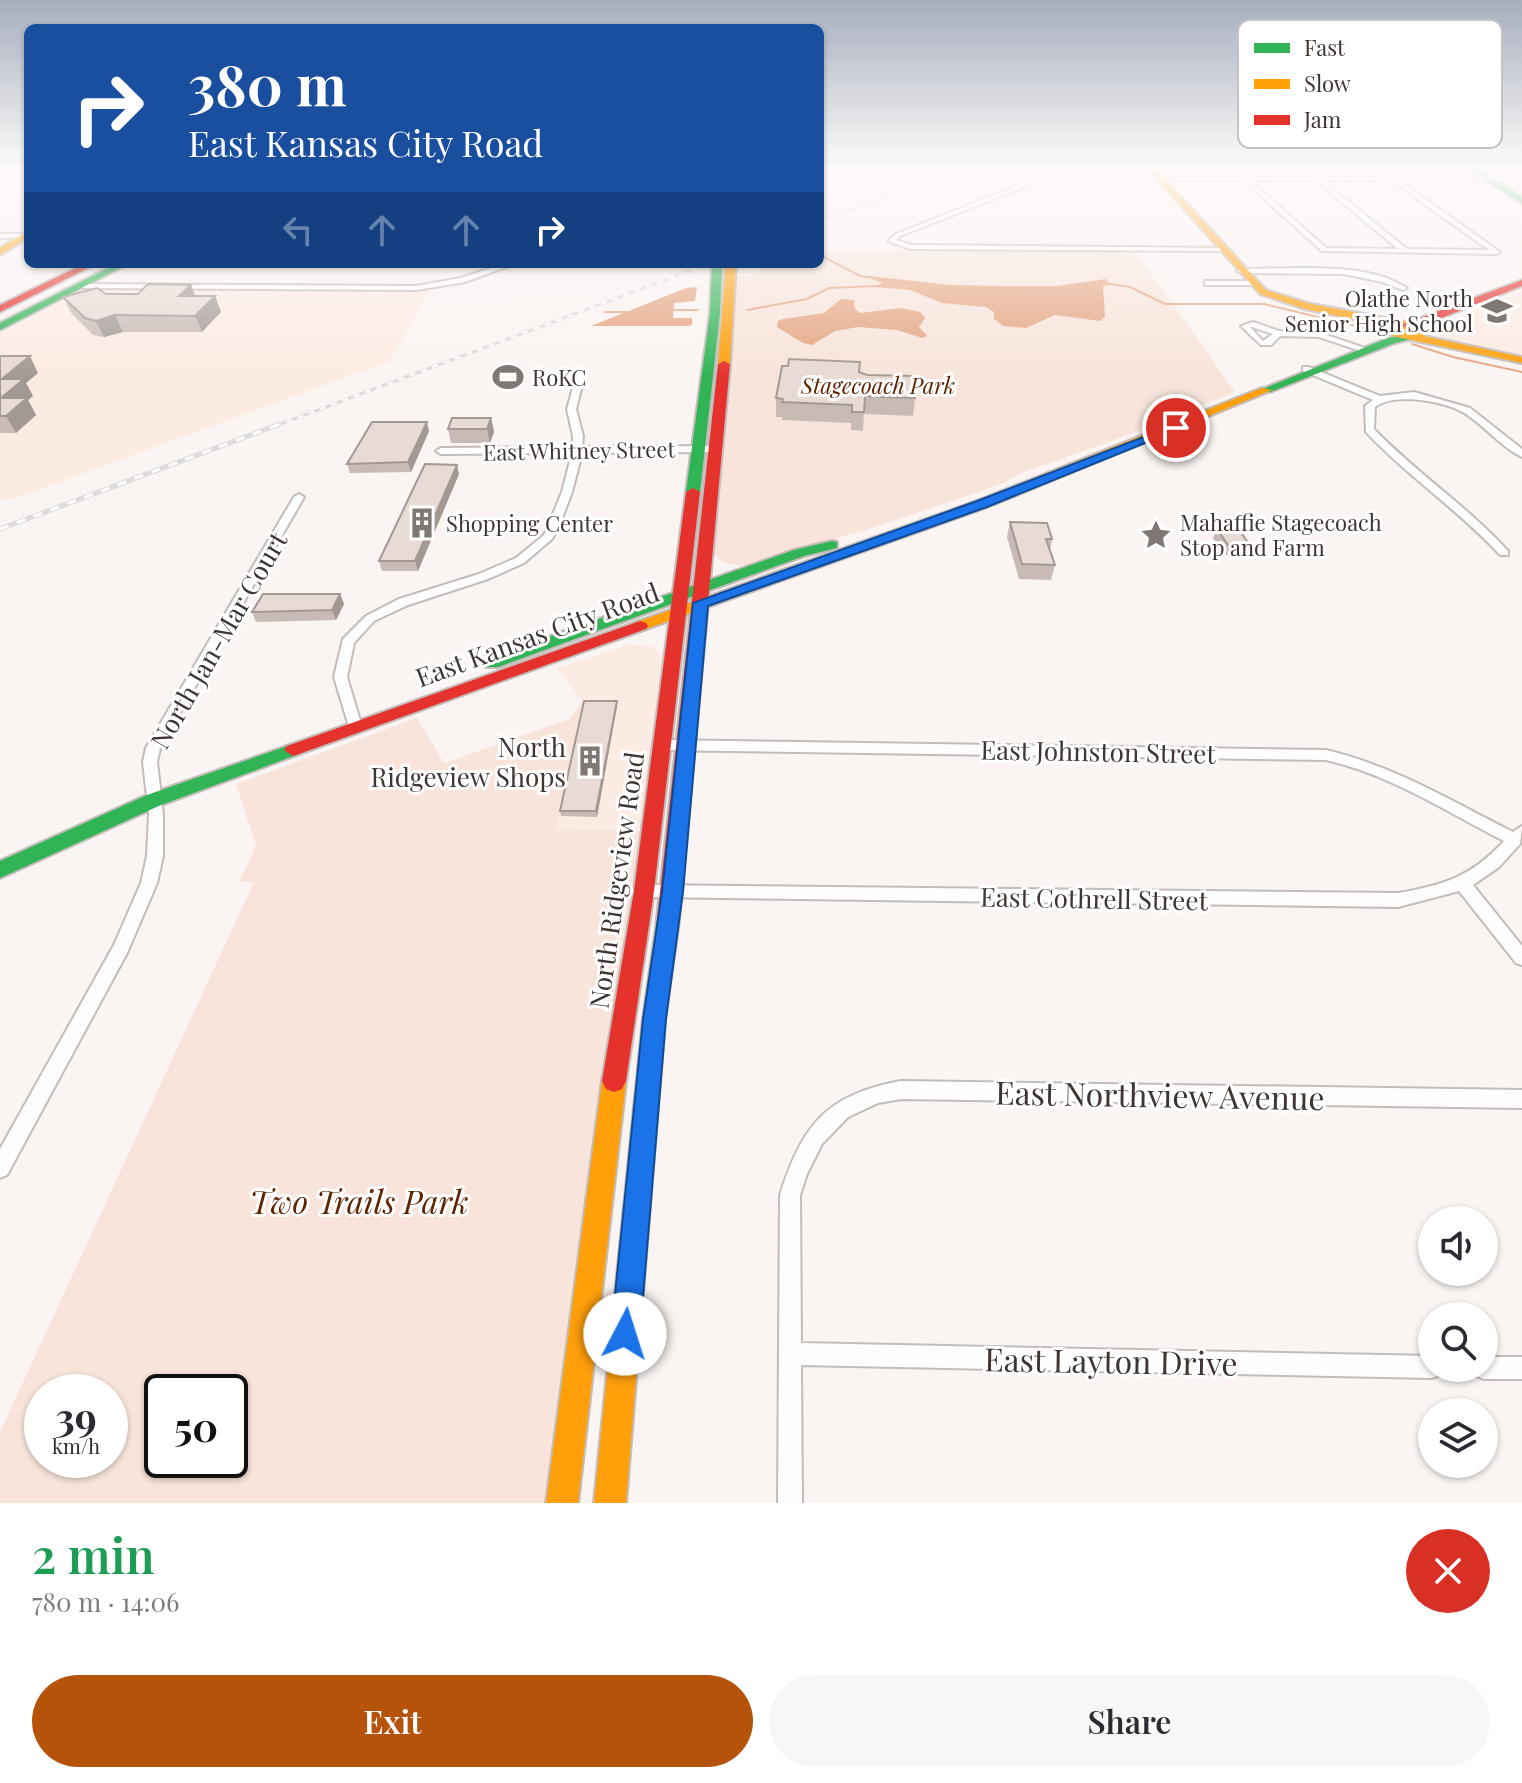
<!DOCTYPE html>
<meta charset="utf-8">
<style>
body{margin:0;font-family:"Playfair Display",serif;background:#f7f7f7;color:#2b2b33;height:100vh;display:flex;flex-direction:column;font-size:30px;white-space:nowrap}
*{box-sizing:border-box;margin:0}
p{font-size:26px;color:#7c7c81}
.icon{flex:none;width:44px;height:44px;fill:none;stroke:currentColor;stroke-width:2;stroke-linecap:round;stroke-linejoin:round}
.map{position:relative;height:1503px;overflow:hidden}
.sheet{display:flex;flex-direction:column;background:#fff;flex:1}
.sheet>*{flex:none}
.top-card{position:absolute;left:24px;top:24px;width:800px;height:244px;border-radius:12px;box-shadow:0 2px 6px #0004;background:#1a4fa0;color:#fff;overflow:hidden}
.buttons{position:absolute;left:1418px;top:1206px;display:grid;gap:16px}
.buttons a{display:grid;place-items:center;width:80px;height:80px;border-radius:50%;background:#fff;box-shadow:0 2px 6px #0004;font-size:40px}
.speed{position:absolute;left:24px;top:1374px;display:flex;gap:16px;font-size:40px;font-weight:700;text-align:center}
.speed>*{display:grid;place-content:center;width:104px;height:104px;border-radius:50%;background:#fff;box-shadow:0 2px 6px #0004;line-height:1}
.speed small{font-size:20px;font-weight:400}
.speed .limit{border:4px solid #111;border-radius:12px;background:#fff;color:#111}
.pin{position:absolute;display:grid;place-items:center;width:68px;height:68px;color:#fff;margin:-34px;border:4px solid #fff;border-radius:50%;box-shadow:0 2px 8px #0007}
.me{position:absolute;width:88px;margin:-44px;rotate:5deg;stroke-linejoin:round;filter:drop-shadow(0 0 6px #0008)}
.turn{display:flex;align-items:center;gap:28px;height:168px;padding:0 32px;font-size:36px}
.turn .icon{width:104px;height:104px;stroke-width:2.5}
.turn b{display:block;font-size:56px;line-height:68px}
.lanes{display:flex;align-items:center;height:76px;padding:0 32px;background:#0003;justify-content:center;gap:40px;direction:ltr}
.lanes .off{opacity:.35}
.round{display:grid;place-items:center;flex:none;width:84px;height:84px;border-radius:42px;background:#f7f7f7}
.headline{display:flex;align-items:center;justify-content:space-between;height:136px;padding:0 32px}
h1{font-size:48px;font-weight:600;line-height:60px;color:#1e9e55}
.primary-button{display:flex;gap:16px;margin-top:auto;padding:16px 32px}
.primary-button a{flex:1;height:92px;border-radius:48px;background:#b45309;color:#fff;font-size:32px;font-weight:600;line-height:92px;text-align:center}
.primary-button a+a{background:#f7f7f7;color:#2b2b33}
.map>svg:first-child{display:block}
.built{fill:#fcebe3}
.green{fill:#f8e4da;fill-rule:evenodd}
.water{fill:#e4a480}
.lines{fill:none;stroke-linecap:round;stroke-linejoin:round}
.stream{stroke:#e4a480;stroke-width:2}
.street-casing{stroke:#c3bcb9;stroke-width:4}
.fast-casing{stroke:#c3bcb9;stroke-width:4}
.slow-casing{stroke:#c3bcb9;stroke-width:4}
.jam-casing{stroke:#c3bcb9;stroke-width:4}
.street{fill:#fefdfd;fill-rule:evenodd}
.fast{fill:#30b455;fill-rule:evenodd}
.slow{fill:#ff9f0a;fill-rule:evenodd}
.jam{fill:#e5322d;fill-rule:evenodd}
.rail-far1-casing{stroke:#dedcdb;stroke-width:3}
.rail-casing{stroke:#dedcdb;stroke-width:5}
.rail-far1{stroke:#fff;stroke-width:2;stroke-dasharray:6;stroke-linecap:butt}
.rail{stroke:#fff;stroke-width:3;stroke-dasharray:9;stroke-linecap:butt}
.wall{fill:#c8bbb6}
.shaded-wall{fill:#a29994}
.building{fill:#e8dad4;stroke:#a29994;stroke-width:2}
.route{fill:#1a73e8;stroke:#114b97;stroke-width:2}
.labels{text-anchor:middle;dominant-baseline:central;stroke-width:6;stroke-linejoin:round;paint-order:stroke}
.far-poi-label{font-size:22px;fill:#3f3531;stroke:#fff;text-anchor:start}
.far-park-label{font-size:22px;font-style:italic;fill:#5e2500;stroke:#fff}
.far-street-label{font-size:22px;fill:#3f3531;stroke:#fff}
.street-label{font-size:26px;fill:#3f3531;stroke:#fff}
.poi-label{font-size:26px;fill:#3f3531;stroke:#fff;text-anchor:end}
.near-street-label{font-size:32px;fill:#3f3531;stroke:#fff}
.near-park-label{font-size:32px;font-style:italic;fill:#5e2500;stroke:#fff}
.key{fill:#fff;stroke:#c5c2c1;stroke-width:2}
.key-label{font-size:22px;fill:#3f3531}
</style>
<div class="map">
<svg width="1522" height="1503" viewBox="0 0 1522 1503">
<rect width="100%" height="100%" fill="#faf4f2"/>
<path class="built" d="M1155,168h75l7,8 -71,1z
M430,290l-40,71 -374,137 -16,1v-165l84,-43z
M1522,291v67l-59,-12 -34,-14 3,-5z
M627,645l26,1 9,10 -21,174 -86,-1 27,-127 -24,-34z"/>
<path class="green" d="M820,250l315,1 100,141 -126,50 -88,31 -15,9c-68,24 -135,48 -204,66 -20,5 -39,16 -59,17 -12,1 -26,-3 -31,-15l22,-274 22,-1 11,-11h53z
M582,702l-26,127 87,2 -95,672h-548v-71l254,-550h-15l17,-36 -20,-62 181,-66 27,45 126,-44zM42,1392h68v68h-68zM162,1392h68v68h-68z"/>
<path class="water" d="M869,276l82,9 50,1h56l49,-7 4,6 -7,1 2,31 -5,4 -45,-6 -29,13 -23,-2 -9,-7v-7l-8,-5 -44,-4 -32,-13 -36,-3 8,-4 -15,-6z
M697,287l-2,14 -21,2 -1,15h19v7l-4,1h-97l95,-38z
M841,299l13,1 1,9 5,4 41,-5 19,4 5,6 -6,9 8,9 -5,2 -25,-8 -39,-3 -23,4 -23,14 -9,-2 -26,-16 1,-6 5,-2 41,-6z"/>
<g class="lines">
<path class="stream" d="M820,255l40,21 13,2
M1104,283l26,4 35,17h99l104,25
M671,310h27
M747,310l60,-11 22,-11 48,-2
M605,312h25
M1412,344l41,13 69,15"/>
<g class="street-casing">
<path id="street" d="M1230,168h7l9,9h64l-10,-9h7l10,9h70l-12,-9h7l13,9h127v4h-122l97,69 3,2 -4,2 -174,-3 -79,-71h-200l-143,56 -4,4 15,5 313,3 -2,3 -312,-2 -22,-8 8,-7 146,-58 197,1zM1250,180h65l83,69 -72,-1zM1322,180l70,1 97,69 -82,-1z
M0,234h25l3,3 -28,1z
M504,264h11l-50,18 -49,8 -336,-2 -4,-2 4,-2 336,2 45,-8z
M1303,268c35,0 74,1 104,20l-4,2 -21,-8 -38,-8 -103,-1 -4,-2 4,-2z
M1208,281h44l4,2 -4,2h-47v-4z
M1253,322l26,9 41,2 51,17 -4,3 -48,-16 -39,-1 -9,9h-10l-20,-19zM1250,327h2l21,7 -10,7z
M1303,367h6l71,29 34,-4 56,16 52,41v8c-21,-10 -36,-30 -56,-43 -19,-13 -72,-22 -91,-7l-1,22c42,44 93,77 134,122v4h-8c-41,-45 -92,-78 -134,-123l-1,-26 8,-6 -70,-29z
M581,370l4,3 -9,36 7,27 -1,11 134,-1 5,3 -5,3 -134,1 -10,39 -14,37 -6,10 -28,24 -36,16 -80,26 -34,16 -20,22 -7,34 15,50 -7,5 -5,-2 -16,-53 9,-38 23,-23 33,-17 80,-25 37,-16 28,-23 3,-6 15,-37 10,-39 -131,1 -5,-3 5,-3 132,-1v-11l-6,-27 10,-36z
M299,494l5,3 -144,251 -3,14 6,52v42l-6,27 -30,70 -120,222 -7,3v-29l114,-204 27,-62 6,-27 2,-42 -6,-52 3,-14 148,-251z
M661,740l665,10c68,16 125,51 187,82l9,-6 -2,18 -21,23 -26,18 49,61v19l-6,-2 -57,-72 -61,16 -754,-10 -6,-1 -2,-5 2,-5 6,-1 754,8c46,-8 73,-16 106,-52 -59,-30 -113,-66 -178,-81l-665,-10 -7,-5z
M901,1081l621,9v18l-621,-9 -23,4 -30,14 -26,27 -15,30 -7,21 1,148 631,13v12h11l-3,7 -8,3 -631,-13 1,138h-24l2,-308c23,-71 46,-100 121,-114z
M1484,1357h38v22h-38l-8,-3 -3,-8h11z"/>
</g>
<g class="fast-casing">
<path id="fast" d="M1465,168h10l47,29v6z
M116,264h12l-128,66v-7z
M712,264h10l-2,49 -20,179 -7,4 -7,-4 24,-179z
M1408,334l4,1v4l-17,4 -125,49 -10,-2 128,-52z
M832,541l5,1v6l-33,8 -306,111h-12l-2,-4 2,-4 308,-109z
M293,744l6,2 3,4 -3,4 -138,51 -161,73v-17l147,-66z"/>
</g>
<g class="slow-casing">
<path id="slow" d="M1147,168h8l111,122 41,13 109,21 12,8 -4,4 98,21v6l-130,-27 -1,-2 5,-3 19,1 -110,-23 -45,-15z
M28,231v7l-28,17v-7z
M726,264h10l-6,100 -6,3 -6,-3z
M1262,388l10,2 -285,117 -341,122h-12l-2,-3 2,-3 343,-122z
M667,919l7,3 4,6 -13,91 -39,484h-32l49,-484 13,-91 4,-6z
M614,1070l8,3 4,8 -48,422h-32l56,-422 4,-8z"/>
</g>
<g class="jam-casing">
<path id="jam" d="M84,264h12l-96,48v-7z
M1522,280v6l-96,38 -20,4 -5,-3z
M724,361l6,3 -52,564 -4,6 -7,3 -7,-3 -4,-6 62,-564z
M693,488l7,4 -46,399 -28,190 -4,8 -8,3 -8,-3 -4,-8 32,-190 52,-399z
M640,621l6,2 2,3 -2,3 -347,125 -6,2 -9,-6 3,-4z"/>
</g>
<use href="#street" class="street"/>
<use href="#fast" class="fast"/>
<use href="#slow" class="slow"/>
<use href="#jam" class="jam"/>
<g class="rail-far1-casing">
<path id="rail-far1" d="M820,221l136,-53
M275,426l433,-162"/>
</g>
<g class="rail-casing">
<path id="rail" d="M0,529l280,-105"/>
</g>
<use href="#rail-far1" class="rail-far1"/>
<use href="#rail" class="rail"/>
</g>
<path class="wall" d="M7,168h21v6h-19z
M106,294l109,2 6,16 -19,20h-79l-19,5 -11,-2 -22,-22 -8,-16z
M0,356l38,17 -12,10 7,13 -5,4 8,15 -20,18h-16z
M859,372l56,26 -2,18 -49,-2 -1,17 -12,-1v-7l-69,-3v-3h-6v-19z
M491,418l3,14 -4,11h-39l-3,-14z
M429,431l-18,41 -61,1 -3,-9z
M459,474l-41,97h-36l-3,-10z
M1010,522l42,17 -2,11 5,15 -4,15 -32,-1 -12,-42z
M1217,529l32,15 -4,10 -21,1 -11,-17z
M340,594l4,10 -8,16 -80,2 -4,-10z
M617,701v5l-20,111 -36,-1 -1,-5z"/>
<path class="shaded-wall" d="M191,285l6,16 -18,-5z
M215,296l6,16 -19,20 -7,-16z
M115,315l8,17 -19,5 -8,-16z
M30,356l8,17 -12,10 7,13 -5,4 8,15 -20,18 -10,-17 -5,-18 1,-19z
M491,418l3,14 -4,11 -3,-14z
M427,422l2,9 -18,41 -3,-10z
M457,465l2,9 -41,97 -3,-10z
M340,594l4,10 -8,16 -4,-10z
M617,701v5l-20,111 -1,-6z"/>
<path class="building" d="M148,284l43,1 -12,11h36l-20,20 -80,-1 -19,6 -11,-3 -22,-21 34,-9 9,6h32z
M0,356h30l-28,23h22l-23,19h26l-21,18h-6z
M789,359l71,3 -1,10 8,3 47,1 1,22 -50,-2 -1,16h-12v-7l-70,-3 1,-3 -7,-1 6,-32h6z
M452,418h39l-4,11h-39z
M372,422h55l-19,40 -61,2z
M425,464l32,1 -42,96h-36z
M1010,522l37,1 5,16h-6l9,26 -33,-1z
M1238,528l11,16 -21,1 -11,-16z
M263,594h77l-8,16 -80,2z
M584,701h33l-21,110h-36z"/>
<linearGradient id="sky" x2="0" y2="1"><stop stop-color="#a6aebe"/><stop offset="0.44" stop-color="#fdfaf9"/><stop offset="1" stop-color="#fdfaf9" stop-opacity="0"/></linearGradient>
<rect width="1522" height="379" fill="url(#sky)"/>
<path class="route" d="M1172,426l10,2 -195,79 -279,99 -25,286 -17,127 -26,315 -5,11 -10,4 -10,-4 -4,-11 32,-315 19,-127 31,-289 284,-102z"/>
<defs>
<g id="school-bare" transform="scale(2.4)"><path d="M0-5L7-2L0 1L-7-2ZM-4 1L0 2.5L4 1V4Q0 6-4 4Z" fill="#807875" stroke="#fff" stroke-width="2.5" paint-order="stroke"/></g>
<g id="stadium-bare" transform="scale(2.4)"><path d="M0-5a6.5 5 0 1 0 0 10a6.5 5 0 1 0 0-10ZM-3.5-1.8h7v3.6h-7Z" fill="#807875" stroke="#fff" stroke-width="2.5" paint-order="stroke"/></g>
<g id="building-bare" transform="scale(2.4)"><path d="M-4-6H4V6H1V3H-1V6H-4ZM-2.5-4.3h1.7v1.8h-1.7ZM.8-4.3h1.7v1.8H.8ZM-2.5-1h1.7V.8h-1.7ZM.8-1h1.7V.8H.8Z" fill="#807875" stroke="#fff" stroke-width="2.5" paint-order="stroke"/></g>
<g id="sight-bare" transform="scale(2.4)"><path d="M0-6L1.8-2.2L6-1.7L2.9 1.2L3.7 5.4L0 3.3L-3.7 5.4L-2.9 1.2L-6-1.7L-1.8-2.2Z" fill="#807875" stroke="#fff" stroke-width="2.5" paint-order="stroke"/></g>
</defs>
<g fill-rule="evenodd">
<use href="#school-bare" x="1497" y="311"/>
<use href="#stadium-bare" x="508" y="377"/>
<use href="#building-bare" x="422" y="523"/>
<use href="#sight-bare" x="1156" y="535"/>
<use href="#building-bare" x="590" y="761"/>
</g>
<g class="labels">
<g class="far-poi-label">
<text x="1473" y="298" text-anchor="end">Olathe North<tspan x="1473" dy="25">Senior High School</tspan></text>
<text x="532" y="377">RoKC</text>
<text x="1180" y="522">Mahaffie Stagecoach<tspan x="1180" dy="25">Stop and Farm</tspan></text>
<text x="446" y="523">Shopping Center</text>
</g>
<g class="far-park-label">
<text x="878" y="385">Stagecoach Park</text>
</g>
<g class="far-street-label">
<text transform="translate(579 450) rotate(-1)">East Whitney Street</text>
</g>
<g class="street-label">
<text transform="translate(537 634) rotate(-20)">East Kansas City Road</text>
<text transform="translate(218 640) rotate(-60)">North Jan-Mar Court</text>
<text transform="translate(1098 751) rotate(1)">East Johnston Street</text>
<text transform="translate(616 880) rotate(-82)">North Ridgeview Road</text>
<text transform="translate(1094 898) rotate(1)">East Cothrell Street</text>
</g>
<g class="poi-label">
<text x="566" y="746">North<tspan x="566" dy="30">Ridgeview Shops</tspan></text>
</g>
<g class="near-street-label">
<text transform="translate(1160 1094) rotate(1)">East Northview Avenue</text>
<text transform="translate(1111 1360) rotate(1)">East Layton Drive</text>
</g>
<g class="near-park-label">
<text x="359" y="1200">Two Trails Park</text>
</g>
</g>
<rect x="1238" y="20" width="264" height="128" rx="12" class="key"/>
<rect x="1254" y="43" width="36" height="10" fill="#30b455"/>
<rect x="1254" y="79" width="36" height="10" fill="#ff9f0a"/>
<rect x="1254" y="115" width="36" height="10" fill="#e5322d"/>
<g class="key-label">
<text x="1304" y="56">Fast</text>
<text x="1304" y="92">Slow</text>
<text x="1304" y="128">Jam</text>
</g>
</svg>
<div class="buttons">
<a><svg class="icon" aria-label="sound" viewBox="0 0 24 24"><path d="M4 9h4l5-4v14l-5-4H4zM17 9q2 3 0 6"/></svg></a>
<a><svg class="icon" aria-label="search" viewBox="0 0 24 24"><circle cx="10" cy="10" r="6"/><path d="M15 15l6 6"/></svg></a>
<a><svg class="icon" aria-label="layers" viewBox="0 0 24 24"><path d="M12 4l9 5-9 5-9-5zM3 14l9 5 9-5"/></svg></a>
</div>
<div class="speed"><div>39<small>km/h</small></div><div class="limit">50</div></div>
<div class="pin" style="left:1176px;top:428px;background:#d93025"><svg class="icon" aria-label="arrive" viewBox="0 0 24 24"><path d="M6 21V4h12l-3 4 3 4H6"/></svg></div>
<svg class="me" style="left:625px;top:1334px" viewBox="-20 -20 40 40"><circle r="19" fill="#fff"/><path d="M0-13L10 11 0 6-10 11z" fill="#1a73e8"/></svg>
<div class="top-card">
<div class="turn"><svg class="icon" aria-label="right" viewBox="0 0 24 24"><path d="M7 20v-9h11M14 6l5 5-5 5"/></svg><div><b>380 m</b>East Kansas City Road</div></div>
<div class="lanes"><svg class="icon off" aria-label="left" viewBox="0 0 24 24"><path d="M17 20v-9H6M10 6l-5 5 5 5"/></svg><svg class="icon off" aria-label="ahead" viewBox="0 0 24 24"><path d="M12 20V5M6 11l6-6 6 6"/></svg><svg class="icon off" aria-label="ahead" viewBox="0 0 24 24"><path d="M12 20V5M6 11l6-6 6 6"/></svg><svg class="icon" aria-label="right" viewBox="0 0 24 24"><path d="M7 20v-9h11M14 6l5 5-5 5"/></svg></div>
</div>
</div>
<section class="sheet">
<div class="headline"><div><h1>2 min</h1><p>780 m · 14:06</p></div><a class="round" style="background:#d93025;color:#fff"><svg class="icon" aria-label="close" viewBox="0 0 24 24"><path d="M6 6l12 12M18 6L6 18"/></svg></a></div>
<div class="primary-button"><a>Exit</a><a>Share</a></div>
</section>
